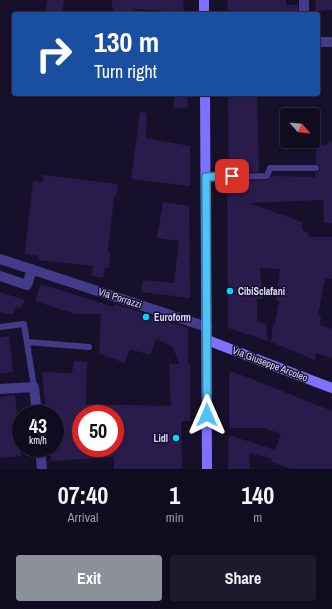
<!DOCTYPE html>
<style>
body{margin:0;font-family:"Archivo Narrow",sans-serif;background:#1e1a2d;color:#f1f3f6;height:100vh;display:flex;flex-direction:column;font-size:15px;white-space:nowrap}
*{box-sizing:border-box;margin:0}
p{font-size:13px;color:#9c9ba5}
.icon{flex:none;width:22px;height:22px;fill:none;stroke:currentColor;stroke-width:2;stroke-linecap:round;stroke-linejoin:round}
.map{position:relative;height:469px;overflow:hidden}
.sheet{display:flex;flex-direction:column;background:#100c20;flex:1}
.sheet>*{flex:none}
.top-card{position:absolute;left:12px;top:12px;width:308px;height:84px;border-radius:4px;box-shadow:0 1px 3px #0004,0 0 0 1px #302c3e;background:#1a4fa0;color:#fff;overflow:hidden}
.needle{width:26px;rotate:117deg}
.fabs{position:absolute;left:280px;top:108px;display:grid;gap:8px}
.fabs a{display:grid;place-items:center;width:40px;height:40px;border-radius:4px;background:#100c20;box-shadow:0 1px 3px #0004,0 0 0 1px #302c3e;font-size:20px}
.speed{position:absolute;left:12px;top:405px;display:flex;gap:8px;font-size:20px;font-weight:700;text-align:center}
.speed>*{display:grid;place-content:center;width:52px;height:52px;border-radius:50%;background:#100c20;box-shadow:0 1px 3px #0004,0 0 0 1px #302c3e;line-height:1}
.speed small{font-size:10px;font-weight:400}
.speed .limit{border:6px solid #d22;background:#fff;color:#111}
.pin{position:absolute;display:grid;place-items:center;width:34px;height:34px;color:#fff;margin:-17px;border-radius:8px;box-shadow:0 2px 6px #0006}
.me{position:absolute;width:44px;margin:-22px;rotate:0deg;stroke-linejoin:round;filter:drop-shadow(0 0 3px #0008)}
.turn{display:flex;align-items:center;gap:14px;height:84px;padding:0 16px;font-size:18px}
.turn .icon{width:52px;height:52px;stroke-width:2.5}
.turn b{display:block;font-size:28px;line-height:34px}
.eta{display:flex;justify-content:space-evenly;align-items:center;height:68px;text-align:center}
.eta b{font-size:24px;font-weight:700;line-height:28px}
.button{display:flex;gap:8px;margin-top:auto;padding:8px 16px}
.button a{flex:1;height:46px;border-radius:4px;background:#8c9099;color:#fff;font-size:16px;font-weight:700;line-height:46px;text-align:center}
.button a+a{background:#1e1a2d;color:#f1f3f6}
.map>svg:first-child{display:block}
.building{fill:#291c4c;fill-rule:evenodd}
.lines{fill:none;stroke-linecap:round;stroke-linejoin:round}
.lane{stroke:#433a8a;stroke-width:6}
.street{stroke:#433a8a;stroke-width:10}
.secondary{stroke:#7e71ff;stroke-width:10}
.route-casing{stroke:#337fa1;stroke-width:10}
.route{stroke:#4fc3f7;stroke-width:7}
.poi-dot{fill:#06d5ff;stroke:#16102a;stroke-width:1.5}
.labels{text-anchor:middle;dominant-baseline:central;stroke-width:3;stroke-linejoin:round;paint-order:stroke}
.poi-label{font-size:10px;font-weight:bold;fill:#e0daff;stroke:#16102a;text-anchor:start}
.street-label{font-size:10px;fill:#e0daff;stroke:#16102a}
</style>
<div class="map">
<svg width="332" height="469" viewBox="0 0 332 469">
<rect width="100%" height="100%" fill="#16102a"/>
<path class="building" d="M47,0h17l-2,14h-17z
M112,0h71l1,14h-19v-3l-30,-2 -1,5h-21v-7h-1z
M227,0h59v5h12v9h-70z
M316,0h16v10l-17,1z
M174,94h13l1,13 -14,2z
M228,94h29l2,78h-30z
M140,112l7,1 -1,25 44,8v40l-59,-7z
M332,141v82h-8l-1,-23 -74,3 53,19v8l5,2 2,5h23v42l-7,-1 -7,38h3l-1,9 12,4v29l-16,-5 -1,7 -44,-18 2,-18h2l4,-23h-3l4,-32 -20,-1 3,31h-6v23l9,1 2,18 -40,-13 -1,-143h2v-4l39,-1 2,-1 2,-3 43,1v-5h4l1,-4v-3l-4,-1v-19h8z
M43,175l75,9 -2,13h-2l-6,54 2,2 -1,15h-4l-2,10 -11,-2 1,-10 -55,-6 1,-4 -14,-2 8,-73 10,1z
M163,202l26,4 1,92 -49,-6 2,-12 31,3 5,-42 -22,-3z
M41,284l73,23 1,-3 73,24v36h2v57h-9l1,48h-68v-12l-63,4 -2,-13h6v-34h-9l-4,-42 30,1 2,-12 13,1 -1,42 85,2 -2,-42h10l-6,-17 -17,-8 -6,16 -20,-6 -6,14 -25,-10 2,-39h-26l-40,-13zM81,414h34v34h-34z
M0,292l25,8 -5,9 -4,-2 -2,7h-7l-7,-2z
M9,336l4,36 -13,2v-37z
M234,372l98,39v58h-41l-20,-7 1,-3 -23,-6 1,16h-22l1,-34 46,15 6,-16 -17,-6h-35v-55z
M15,395l6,61 -21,2v-61z"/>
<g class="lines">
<path class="lane" d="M206,177l61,-1 3,-8h46
M0,327l24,-3 10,63
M27,342l62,5"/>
<path class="street" d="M304,14v-14
M318,42h14
M0,259l207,68
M0,276l27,9 5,-16
M0,389l34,-2 3,27
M40,448l2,21"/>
<path class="secondary" d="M204,0v14
M205,94l2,375
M207,340l125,48"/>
</g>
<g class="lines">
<g class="route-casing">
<path id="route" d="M207,415l-1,-238 26,-1"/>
</g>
<use href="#route" class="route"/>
</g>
<g class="poi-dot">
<circle cx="230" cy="291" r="4"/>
<circle cx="146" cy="317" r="4"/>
<circle cx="176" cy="438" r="4"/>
</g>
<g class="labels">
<g class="poi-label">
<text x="238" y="291">CibiSclafani</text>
<text x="154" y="317">Euroform</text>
<text x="168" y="438" text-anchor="end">Lidl</text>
</g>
<g class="street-label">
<text transform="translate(120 298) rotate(18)">Via Porrazzi</text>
<text transform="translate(270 364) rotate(21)">Via Giuseppe Arcoleo</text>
</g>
</g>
</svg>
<div class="fabs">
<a><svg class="needle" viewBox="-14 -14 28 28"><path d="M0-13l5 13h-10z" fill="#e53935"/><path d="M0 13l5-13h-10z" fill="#9c9ba5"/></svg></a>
</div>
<div class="speed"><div>43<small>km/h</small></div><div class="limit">50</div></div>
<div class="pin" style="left:232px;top:176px;background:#d93025"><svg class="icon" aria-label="arrive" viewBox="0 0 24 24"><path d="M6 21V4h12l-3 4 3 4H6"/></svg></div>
<svg class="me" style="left:207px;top:415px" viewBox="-20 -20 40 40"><path d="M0-17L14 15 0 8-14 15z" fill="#4fc3f7" stroke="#fff" stroke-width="4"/></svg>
<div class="top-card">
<div class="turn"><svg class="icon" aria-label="right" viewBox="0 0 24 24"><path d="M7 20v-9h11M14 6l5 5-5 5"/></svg><div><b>130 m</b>Turn right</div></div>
</div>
</div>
<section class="sheet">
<div class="eta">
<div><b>07:40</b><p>Arrival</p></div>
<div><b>1</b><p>min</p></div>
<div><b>140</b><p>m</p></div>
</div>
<div class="button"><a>Exit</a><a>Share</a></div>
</section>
